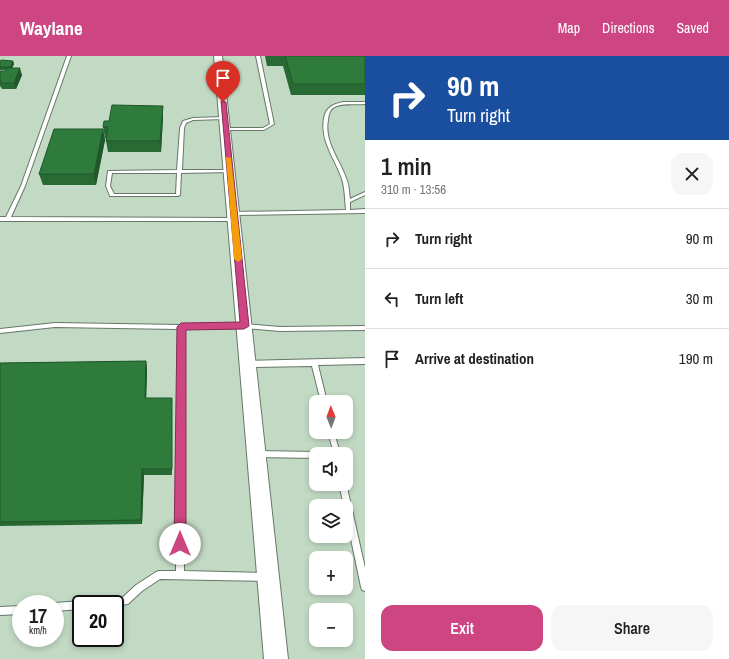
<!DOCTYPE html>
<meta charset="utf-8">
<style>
body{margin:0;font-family:"Archivo Narrow",sans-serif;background:#f6f6f6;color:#222;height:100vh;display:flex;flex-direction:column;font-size:15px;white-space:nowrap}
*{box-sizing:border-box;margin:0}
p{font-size:13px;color:#767676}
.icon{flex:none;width:22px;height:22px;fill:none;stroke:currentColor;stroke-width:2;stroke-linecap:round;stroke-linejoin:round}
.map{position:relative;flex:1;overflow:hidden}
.drawer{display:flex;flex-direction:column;background:#fff;width:364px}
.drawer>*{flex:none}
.banner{background:#1a4fa0;color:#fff;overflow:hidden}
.needle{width:26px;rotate:359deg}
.fabs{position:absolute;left:309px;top:339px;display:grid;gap:8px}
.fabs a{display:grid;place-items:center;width:44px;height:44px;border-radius:8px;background:#fff;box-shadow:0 2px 6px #0003;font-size:20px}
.speed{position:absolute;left:12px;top:539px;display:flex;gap:8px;font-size:20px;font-weight:700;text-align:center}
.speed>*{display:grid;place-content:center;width:52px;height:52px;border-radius:50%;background:#fff;box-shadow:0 2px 6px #0003;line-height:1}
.speed small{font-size:10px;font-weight:400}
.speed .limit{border:2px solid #111;border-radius:6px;background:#fff;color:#111}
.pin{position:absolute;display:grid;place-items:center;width:34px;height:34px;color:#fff;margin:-41px -17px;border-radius:50% 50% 50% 0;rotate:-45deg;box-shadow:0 0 4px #0007}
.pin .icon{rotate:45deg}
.me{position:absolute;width:44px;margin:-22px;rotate:0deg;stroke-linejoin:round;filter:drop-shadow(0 0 3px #0008)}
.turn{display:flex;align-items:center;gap:14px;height:84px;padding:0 16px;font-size:18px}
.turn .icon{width:52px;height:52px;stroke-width:2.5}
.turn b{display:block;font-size:28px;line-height:34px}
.round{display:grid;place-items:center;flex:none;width:42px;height:42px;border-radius:12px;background:#f6f6f6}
.summary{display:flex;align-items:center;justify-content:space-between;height:68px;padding:0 16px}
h1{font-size:24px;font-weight:600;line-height:30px}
.button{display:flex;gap:8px;margin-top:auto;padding:8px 16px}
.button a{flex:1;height:46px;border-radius:12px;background:#cd4581;color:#fff;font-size:16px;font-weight:600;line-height:46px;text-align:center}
.button a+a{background:#f6f6f6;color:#222}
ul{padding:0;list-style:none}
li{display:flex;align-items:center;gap:12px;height:60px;padding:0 16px;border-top:1px solid #e0e0e0}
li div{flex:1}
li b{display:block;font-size:15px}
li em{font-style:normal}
header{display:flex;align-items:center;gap:24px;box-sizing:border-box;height:56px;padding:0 20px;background:#cd4581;color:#fff}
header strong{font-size:19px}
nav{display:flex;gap:22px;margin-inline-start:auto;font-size:14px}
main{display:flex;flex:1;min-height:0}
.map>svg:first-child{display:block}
.built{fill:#c2dac4;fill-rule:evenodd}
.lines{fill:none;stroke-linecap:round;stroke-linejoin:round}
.service-casing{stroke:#677768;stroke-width:2}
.tertiary-casing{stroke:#677768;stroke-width:2}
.service{fill:#fff;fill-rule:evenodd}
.tertiary{fill:#fff;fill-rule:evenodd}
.wall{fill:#286a34}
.shaded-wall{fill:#20562a}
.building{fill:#2e7b3c;stroke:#20562a}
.route{fill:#cd4581;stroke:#852d54}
.slow{fill:#f59e0b}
</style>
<header>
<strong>Waylane</strong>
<nav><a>Map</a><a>Directions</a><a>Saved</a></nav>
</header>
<main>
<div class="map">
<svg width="365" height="603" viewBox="0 0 365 603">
<rect width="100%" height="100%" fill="#d3e5d4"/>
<path class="built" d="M0,0h365v603h-365zM316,346h30v30h-30zM316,398h30v30h-30zM316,450h30v30h-30zM316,502h30v30h-30zM21,548h34v34h-34zM81,548h34v34h-34zM316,554h30v30h-30z"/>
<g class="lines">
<g class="service-casing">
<path id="service" d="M67,0h4l-46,130 -14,31 223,1 2,1v2h-236v-4h6l15,-31z
M256,0h4l14,68 -10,6h-40v-2h39l7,-4z
M344,46h21v2c-9,1 -19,-1 -28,2 -7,2 -8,7 -9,14 -4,22 11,38 18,58 3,6 3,14 4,21l15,-7v3l-15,7v8l15,-1v4l-134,2v-2l2,-1 113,-2c-1,-10 -1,-21 -4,-31 -7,-21 -22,-37 -18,-61 2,-11 9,-14 20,-16z
M224,61h1v2l-32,1 -7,3 -2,5 -2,42h47l2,1v1l-50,1 -1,22 -2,1h-68l-4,-10 2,-15 69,-1 3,-42 3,-7 10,-3zM112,117h65l-1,21h-62l-4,-8z
M55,267l126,2 63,-1 36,3 85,-1v4l-85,1 -36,-3 -60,1v242l81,2 3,1 1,3 -1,3 -3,1 -105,-2 -18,12 -14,13 -13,2v-2h-25l1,-3 3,-1 29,-3 13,-12 20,-13 3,-1h17l2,-242 -123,-2 -55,6v-4z
M365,302v6l-47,1 9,37h-6l-9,-36 -64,1 -2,-1 -1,-2 1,-2 2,-1z
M328,376h6l6,22h-6z
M258,395l58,1 3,2h-3v4l-58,-1 -2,-1 -1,-2 1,-2z
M346,427l19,85v23l-3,-1 -1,-3 -15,-72v-9h-2l-5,-22h7z
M81,545l3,1 1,2h-4v5l-26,2v-7h-3l3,-1z
M21,550v8l-21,1v-8z"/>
</g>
<g class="tertiary-casing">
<path id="tertiary" d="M214,0h8l66,603h-24z"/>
</g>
<use href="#service" class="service"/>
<use href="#tertiary" class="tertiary"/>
</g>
<path class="wall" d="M265,0h100v39h-74l-8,-29h-16z
M13,5l1,3 -2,4 10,7 -6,14h-14l-2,-3v-15h5l1,-1h-6v-8z
M163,61l-2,35h-53l-2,-11v-3h-1l-2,-11 6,-6z
M103,73l2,11 -9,45h-53l-4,-11z
M146,305l1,9 -1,28h26v77h-28l-2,49 -142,2v-163z"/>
<path class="shaded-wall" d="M13,5l1,3 -3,6 -1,-3z
M20,12l2,7 -6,14 -2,-6z
M163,50v11l-2,35 -1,-11z
M103,73l2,11 -9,45 -2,-11z
M146,305l1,9 -1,36 -1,-8z
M142,413l2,6 -2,49 -1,-4z"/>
<path class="building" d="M285,0h80v28h-72z
M1,4l12,1 -3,6h-10v-5z
M7,12h13l-6,15h-14l1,-3h-1v-9h5z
M112,49l51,1 -3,35h-54l2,-14h-5l1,-6h5z
M54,73h49l-9,45h-55z
M146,305l-1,37h27v71h-30l-1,51 -141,2v-159z"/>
<path class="route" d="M221,45l5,1 23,224 -5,3 -58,1v214l-2,5 -4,1 -4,-1 -2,-5 3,-217 4,-4 59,-1z"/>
<path class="slow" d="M226,101l5,1 11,101 -4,3 -4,-3z"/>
</svg>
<div class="fabs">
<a><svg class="needle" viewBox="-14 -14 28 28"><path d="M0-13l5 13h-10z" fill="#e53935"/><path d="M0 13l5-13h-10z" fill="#767676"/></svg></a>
<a><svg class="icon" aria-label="sound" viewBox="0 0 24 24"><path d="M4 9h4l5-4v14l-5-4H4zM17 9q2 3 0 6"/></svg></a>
<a><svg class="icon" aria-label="layers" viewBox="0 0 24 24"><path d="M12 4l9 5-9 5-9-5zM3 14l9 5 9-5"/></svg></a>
<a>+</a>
<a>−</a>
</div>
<div class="speed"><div>17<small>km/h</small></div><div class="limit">20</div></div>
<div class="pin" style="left:223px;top:46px;background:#d93025"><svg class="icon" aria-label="arrive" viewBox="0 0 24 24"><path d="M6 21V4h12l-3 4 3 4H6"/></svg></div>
<svg class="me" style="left:180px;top:488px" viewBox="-20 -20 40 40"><circle r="19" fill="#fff"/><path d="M0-13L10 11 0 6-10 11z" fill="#cd4581"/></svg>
</div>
<section class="drawer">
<div class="banner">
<div class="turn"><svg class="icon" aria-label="right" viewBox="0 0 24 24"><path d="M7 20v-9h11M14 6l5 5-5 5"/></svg><div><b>90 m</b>Turn right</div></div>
</div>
<div class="summary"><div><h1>1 min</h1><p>310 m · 13:56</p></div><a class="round"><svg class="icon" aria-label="close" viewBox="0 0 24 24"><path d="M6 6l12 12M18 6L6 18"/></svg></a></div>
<ul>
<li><svg class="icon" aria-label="right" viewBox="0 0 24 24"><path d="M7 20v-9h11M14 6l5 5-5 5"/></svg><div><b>Turn right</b></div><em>90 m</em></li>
<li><svg class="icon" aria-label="left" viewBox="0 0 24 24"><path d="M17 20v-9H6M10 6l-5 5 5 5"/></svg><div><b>Turn left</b></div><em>30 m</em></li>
<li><svg class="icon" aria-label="arrive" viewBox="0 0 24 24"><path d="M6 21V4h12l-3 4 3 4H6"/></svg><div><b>Arrive at destination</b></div><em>190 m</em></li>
</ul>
<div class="button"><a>Exit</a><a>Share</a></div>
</section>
</main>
